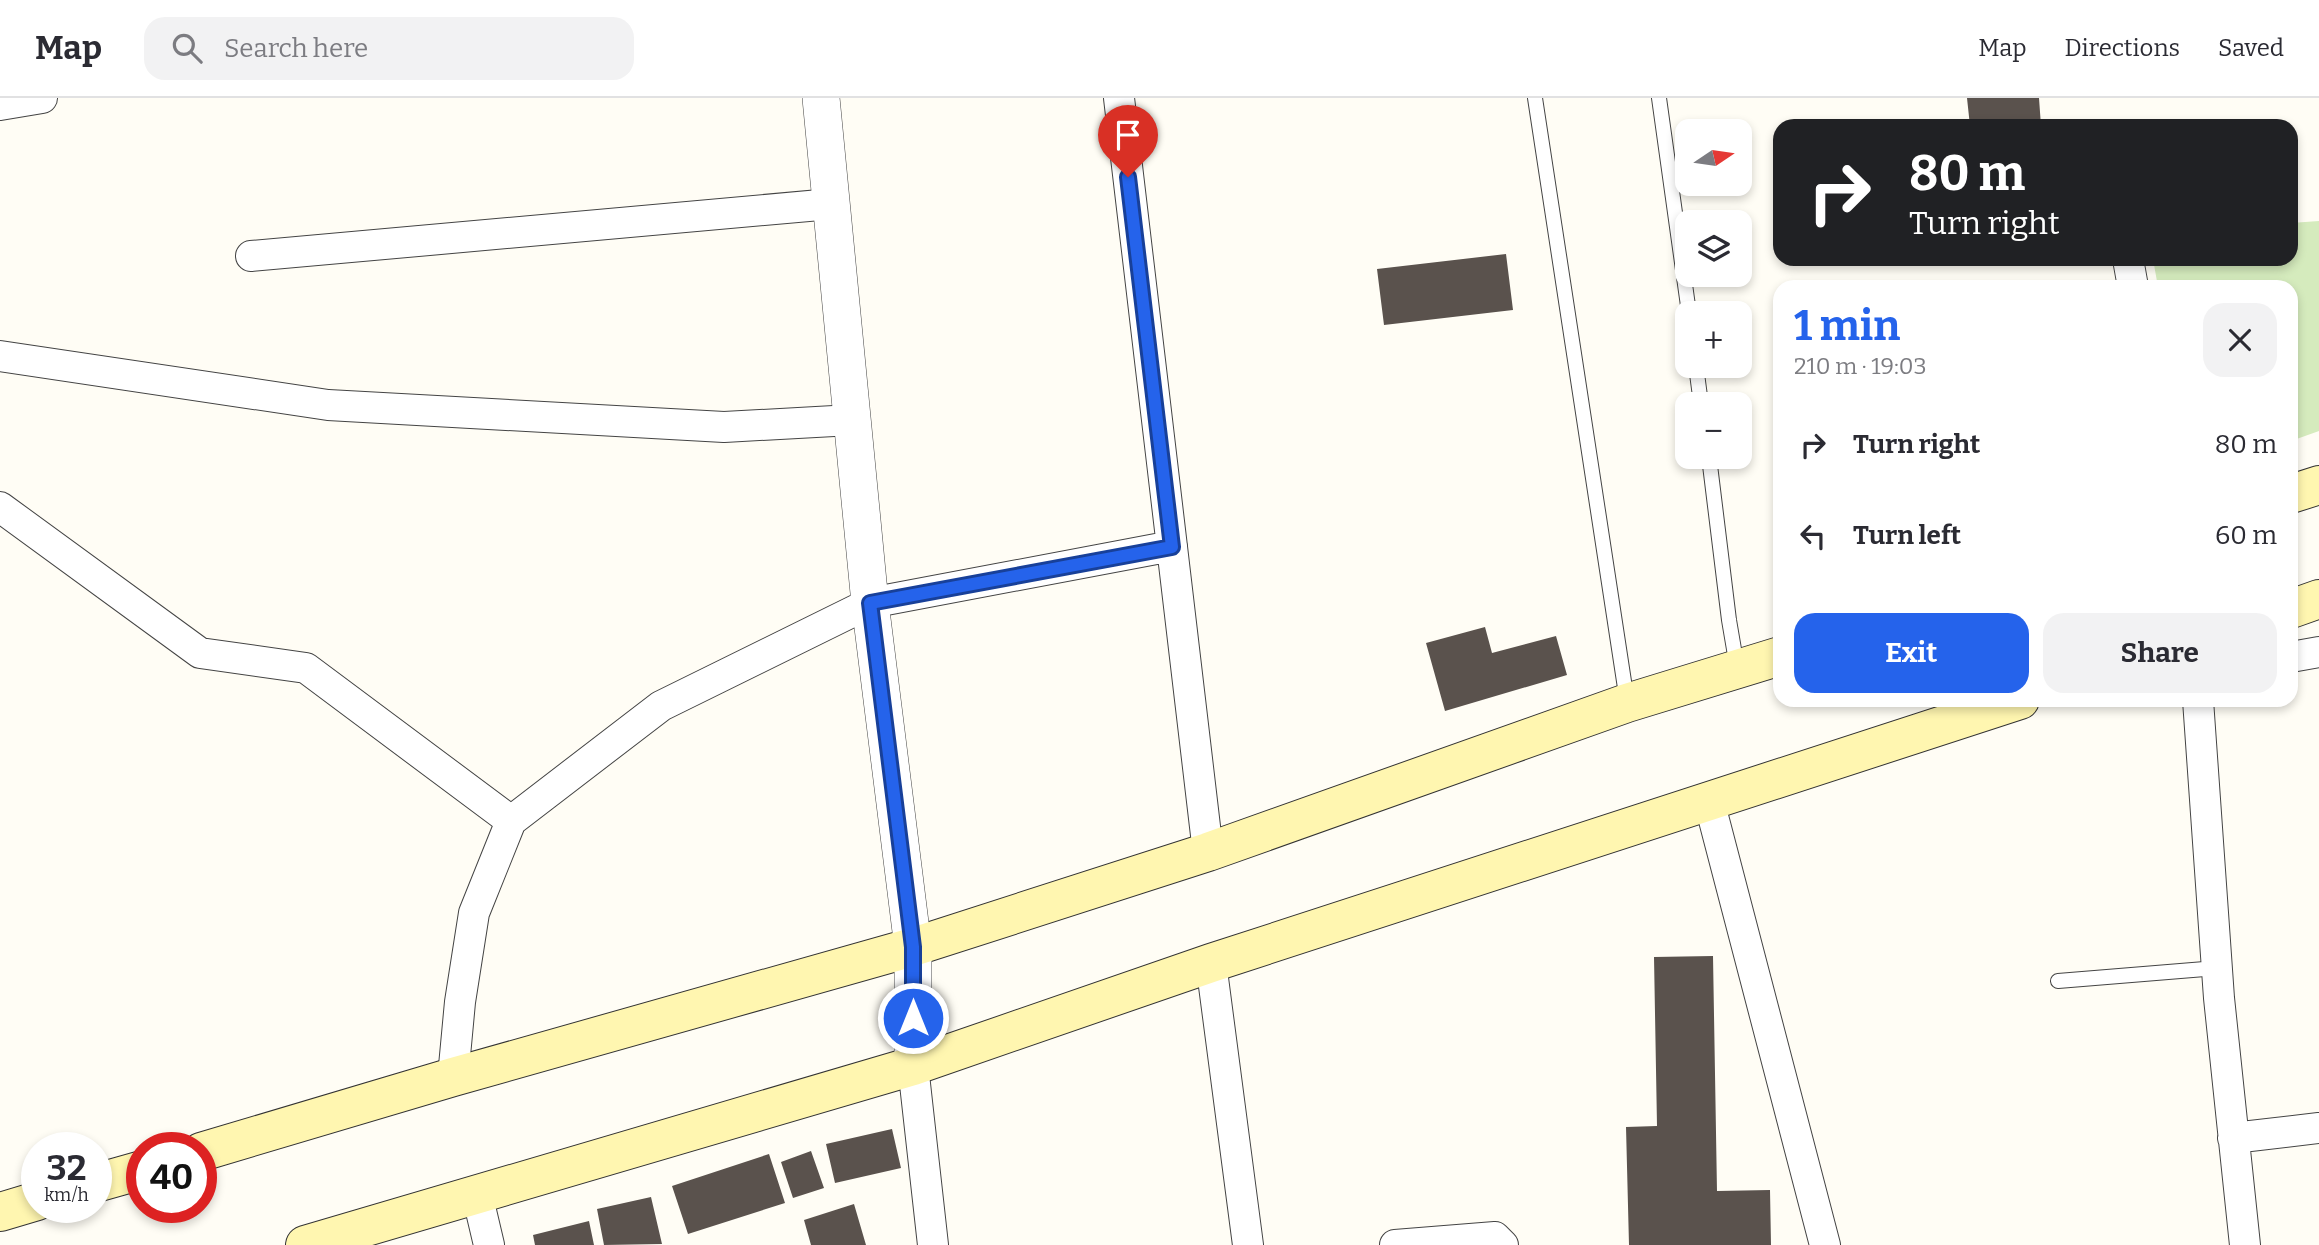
<!DOCTYPE html>
<meta charset="utf-8">
<style>
body{margin:0;font-family:Bitter,serif;background:#f2f2f3;color:#2b2b33;height:100vh;display:flex;flex-direction:column;font-size:26px;white-space:nowrap}
*{box-sizing:border-box;margin:0}
p{font-size:23px;color:#7c7c81}
.icon{flex:none;width:38px;height:38px;fill:none;stroke:currentColor;stroke-width:2;stroke-linecap:round;stroke-linejoin:round}
.map{position:relative;flex:1;overflow:hidden}
.side{position:absolute;left:1773px;top:182px;width:525px;height:427px;display:flex;flex-direction:column;background:#fff;border-radius:21px;box-shadow:0 4px 10px #0003}
.side>*{flex:none}
.top-card{position:absolute;left:1773px;top:21px;width:525px;height:147px;border-radius:21px;box-shadow:0 4px 10px #0003;background:#202124;color:#fff;overflow:hidden}
.needle{width:46px;rotate:77deg}
.controls{position:absolute;left:1675px;top:21px;display:grid;gap:14px}
.controls a{display:grid;place-items:center;width:77px;height:77px;border-radius:14px;background:#fff;box-shadow:0 4px 10px #0003;font-size:35px}
.speed{position:absolute;left:21px;top:1034px;display:flex;gap:14px;font-size:35px;font-weight:700;text-align:center}
.speed>*{display:grid;place-content:center;width:91px;height:91px;border-radius:50%;background:#fff;box-shadow:0 4px 10px #0003;line-height:1}
.speed small{font-size:18px;font-weight:400}
.speed .limit{border:10px solid #d22;background:#fff;color:#111}
.pin{position:absolute;display:grid;place-items:center;width:60px;height:60px;color:#fff;margin:-72px -30px;border-radius:50% 50% 50% 0;rotate:-45deg;box-shadow:0 0 7px #0007}
.pin .icon{rotate:45deg}
.me{position:absolute;width:77px;margin:-38px;rotate:0deg;stroke-linejoin:round;filter:drop-shadow(0 0 5px #0008)}
.turn{display:flex;align-items:center;gap:24px;height:147px;padding:0 21px;font-size:32px}
.turn .icon{width:91px;height:91px;stroke-width:2.5}
.turn b{display:block;font-size:49px;line-height:60px}
.round{display:grid;place-items:center;flex:none;width:74px;height:74px;border-radius:21px;background:#f2f2f3}
.headline{display:flex;align-items:center;justify-content:space-between;height:119px;padding:0 21px}
h1{font-size:42px;font-weight:700;line-height:52px;color:#2563eb}
.primary-button{display:flex;gap:14px;margin-top:auto;padding:14px 21px}
.primary-button a{flex:1;height:80px;border-radius:21px;background:#2563eb;color:#fff;font-size:28px;font-weight:700;line-height:80px;text-align:center}
.primary-button a+a{background:#f2f2f3;color:#2b2b33}
ul{padding:0;list-style:none}
li{display:flex;align-items:center;gap:21px;height:91px;padding:0 21px}
li div{flex:1}
li b{display:block;font-size:26px}
li em{font-style:normal}
header{display:flex;align-items:center;gap:42px;box-sizing:border-box;height:98px;padding:0 35px;background:#fff;border-bottom:2px solid #e1e1e2}
header strong{font-size:33px}
nav{display:flex;gap:38px;margin-inline-start:auto;font-size:24px}
.search{width:490px;height:63px;background:#f2f2f3;display:flex;align-items:center;gap:18px;box-sizing:border-box;padding:0 24px;border-radius:21px;color:#7c7c81;font-size:26px}
.map>svg:first-child{display:block}
.green{fill:#d5ebbd}
.building{fill:#5a524d}
.lines{fill:none;stroke-linecap:round;stroke-linejoin:round}
.service-casing{stroke:#444;stroke-width:16}
.minor-casing{stroke:#444;stroke-width:32}
.tertiary-casing{stroke:#444;stroke-width:38}
.secondary-casing{stroke:#333;stroke-width:40}
.service{stroke:#fff;stroke-width:14}
.minor{stroke:#fff;stroke-width:30}
.tertiary{stroke:#fff;stroke-width:37}
.secondary{stroke:#fff6b0;stroke-width:38}
.route-casing{stroke:#184099;stroke-width:18}
.route{stroke:#2563eb;stroke-width:12}
</style>
<header>
<strong>Map</strong>
<div class="search"><svg class="icon" aria-label="search" viewBox="0 0 24 24"><circle cx="10" cy="10" r="6"/><path d="M15 15l6 6"/></svg>Search here</div>
<nav><a>Map</a><a>Directions</a><a>Saved</a></nav>
</header>
<div class="map">
<svg width="2319" height="1147" viewBox="0 0 2319 1147">
<rect width="100%" height="100%" fill="#fffdf5"/>
<path class="green" d="M2319,123v210l-28,10v-154h-133l-5,-28h138v-36z"/>
<path class="building" d="M1967,0h72l2,28h-71z
M1506,156l7,56 -129,15 -7,-56z
M1485,529l7,26 64,-17 11,39 -122,36 -19,-68z
M1713,858l4,235 53,-1 1,55h-142l-3,-118 31,-1 -3,-169z
M892,1031l9,39 -66,15 -9,-39z
M811,1053l13,37 -31,10 -12,-36z
M769,1056l16,49 -97,31 -16,-48z
M651,1099l11,47 -58,1 -7,-36z
M854,1106l12,41h-55l-7,-25z
M589,1123l5,24h-59l-2,-10z"/>
<g class="lines">
<g class="service-casing">
<path id="service" d="M1535,0l92,603
M1659,0l30,215
M1696,268l5,38
M1709,359l20,163 8,47
M2058,883l159,-13"/>
</g>
<g class="minor-casing">
<path id="minor" d="M1119,0l89,754
M0,7l42,-7
M251,158l580,-52
M2128,161l5,28
M0,258l328,49 396,22 128,-7
M0,409l200,146 106,15 205,153 150,-115 209,-103 302,-57
M2291,559l28,-5
M2198,602l21,298 26,247
M1709,703l116,444
M1211,865l37,282
M913,968l20,179
M453,979l7,-75 14,-89 37,-92
M2233,1040l86,-10
M477,1096l12,51
M1395,1147l100,-8 8,8"/>
</g>
<g class="tertiary-casing">
<path id="tertiary" d="M821,0l49,505 43,344v119"/>
</g>
<g class="secondary-casing">
<path id="secondary" d="M2291,396l28,-9
M2291,511l28,-10
M201,1054l252,-75 460,-130 295,-95 419,-149 153,-47
M96,1085l46,-13
M0,1114l37,-11
M305,1147l608,-179 298,-103 809,-263"/>
</g>
<use href="#service" class="service"/>
<use href="#minor" class="minor"/>
<use href="#tertiary" class="tertiary"/>
<use href="#secondary" class="secondary"/>
</g>
<g class="lines">
<g class="route-casing">
<path id="route" d="M913,920v-71l-43,-344 302,-56 -44,-370"/>
</g>
<use href="#route" class="route"/>
</g>
</svg>
<div class="controls">
<a><svg class="needle" viewBox="-14 -14 28 28"><path d="M0-13l5 13h-10z" fill="#e53935"/><path d="M0 13l5-13h-10z" fill="#7c7c81"/></svg></a>
<a><svg class="icon" aria-label="layers" viewBox="0 0 24 24"><path d="M12 4l9 5-9 5-9-5zM3 14l9 5 9-5"/></svg></a>
<a>+</a>
<a>−</a>
</div>
<div class="speed"><div>32<small>km/h</small></div><div class="limit">40</div></div>
<div class="pin" style="left:1128px;top:79px;background:#d93025"><svg class="icon" aria-label="arrive" viewBox="0 0 24 24"><path d="M6 21V4h12l-3 4 3 4H6"/></svg></div>
<svg class="me" style="left:913px;top:920px" viewBox="-20 -20 40 40"><circle r="17" fill="#2563eb" stroke="#fff" stroke-width="3"/><path d="M0-11L8 9 0 5-8 9z" fill="#fff"/></svg>
<div class="top-card">
<div class="turn"><svg class="icon" aria-label="right" viewBox="0 0 24 24"><path d="M7 20v-9h11M14 6l5 5-5 5"/></svg><div><b>80 m</b>Turn right</div></div>
</div>
<section class="side">
<div class="headline"><div><h1>1 min</h1><p>210 m · 19:03</p></div><a class="round"><svg class="icon" aria-label="close" viewBox="0 0 24 24"><path d="M6 6l12 12M18 6L6 18"/></svg></a></div>
<ul>
<li><svg class="icon" aria-label="right" viewBox="0 0 24 24"><path d="M7 20v-9h11M14 6l5 5-5 5"/></svg><div><b>Turn right</b></div><em>80 m</em></li>
<li><svg class="icon" aria-label="left" viewBox="0 0 24 24"><path d="M17 20v-9H6M10 6l-5 5 5 5"/></svg><div><b>Turn left</b></div><em>60 m</em></li>
</ul>
<div class="primary-button"><a>Exit</a><a>Share</a></div>
</section>
</div>
